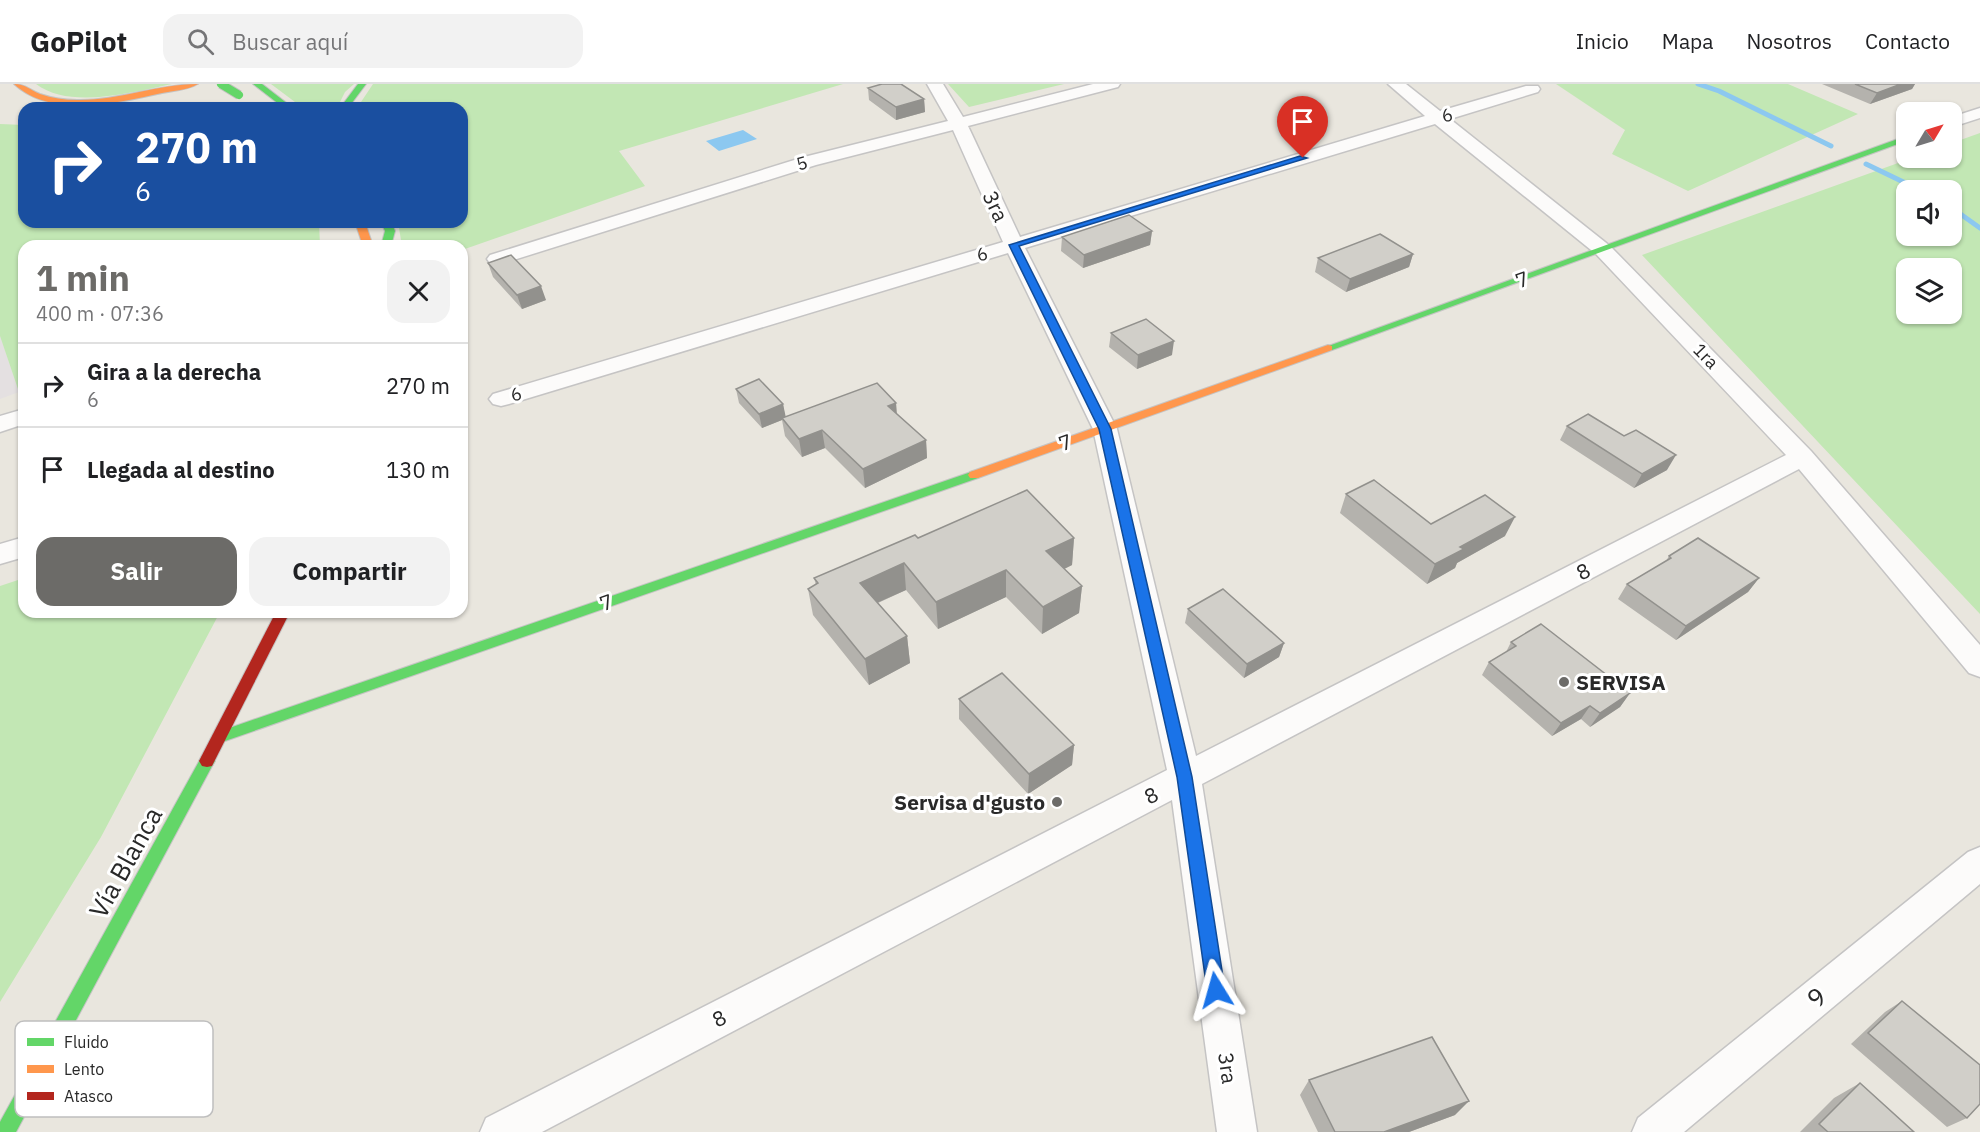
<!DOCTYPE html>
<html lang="es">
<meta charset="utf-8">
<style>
body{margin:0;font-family:"IBM Plex Sans",sans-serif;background:#f2f2f2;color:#202124;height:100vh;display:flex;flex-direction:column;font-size:22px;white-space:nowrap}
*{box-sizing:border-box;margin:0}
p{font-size:20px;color:#757577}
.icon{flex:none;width:33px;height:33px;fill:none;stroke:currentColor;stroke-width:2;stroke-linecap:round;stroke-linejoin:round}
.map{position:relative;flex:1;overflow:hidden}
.details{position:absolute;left:18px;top:156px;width:450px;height:378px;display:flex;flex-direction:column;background:#fff;border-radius:18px;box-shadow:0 2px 4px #0004}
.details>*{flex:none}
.guide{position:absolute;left:18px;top:18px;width:450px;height:126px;border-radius:18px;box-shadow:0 2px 4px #0004;background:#1a4fa0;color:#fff;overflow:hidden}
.needle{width:39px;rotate:52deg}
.tools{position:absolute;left:1896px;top:18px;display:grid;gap:12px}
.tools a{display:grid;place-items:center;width:66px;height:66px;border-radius:12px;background:#fff;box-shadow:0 2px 4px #0004;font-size:30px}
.pin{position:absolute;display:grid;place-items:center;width:51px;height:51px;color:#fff;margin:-62px -26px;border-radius:50% 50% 50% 0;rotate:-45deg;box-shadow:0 0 6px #0007}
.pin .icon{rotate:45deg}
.me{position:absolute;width:66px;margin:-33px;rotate:352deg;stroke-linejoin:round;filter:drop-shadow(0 0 4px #0008)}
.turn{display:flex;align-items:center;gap:21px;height:126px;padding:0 18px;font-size:27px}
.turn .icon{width:78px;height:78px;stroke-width:2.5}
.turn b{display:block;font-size:42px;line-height:51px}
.round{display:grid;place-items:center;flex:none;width:63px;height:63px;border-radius:18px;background:#f2f2f2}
.head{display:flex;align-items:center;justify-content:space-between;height:102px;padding:0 18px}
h1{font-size:36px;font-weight:700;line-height:45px;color:#6c6b68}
.action{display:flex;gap:12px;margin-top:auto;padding:12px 18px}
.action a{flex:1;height:69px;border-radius:18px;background:#6c6b68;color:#fff;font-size:24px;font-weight:700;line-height:69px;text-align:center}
.action a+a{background:#f2f2f2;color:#202124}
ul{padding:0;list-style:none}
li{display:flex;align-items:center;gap:18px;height:84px;padding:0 18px;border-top:2px solid #e0e0e0}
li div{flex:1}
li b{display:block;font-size:22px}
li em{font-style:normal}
header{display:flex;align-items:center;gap:36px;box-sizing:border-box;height:84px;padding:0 30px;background:#fff;border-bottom:2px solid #e0e0e0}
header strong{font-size:28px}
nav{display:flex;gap:33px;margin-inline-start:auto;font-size:21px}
.search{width:420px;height:54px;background:#f2f2f2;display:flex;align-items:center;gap:15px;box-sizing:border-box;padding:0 21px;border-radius:18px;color:#757577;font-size:22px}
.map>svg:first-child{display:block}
.industrial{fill:#e4e0e1}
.green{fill:#c2e7b4;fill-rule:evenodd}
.water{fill:#8cc8f0}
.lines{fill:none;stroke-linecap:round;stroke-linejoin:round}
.stream{stroke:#8cc8f0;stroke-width:5}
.street-casing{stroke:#c5c4c4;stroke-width:3}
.fast-casing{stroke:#c5c4c4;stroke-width:2}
.slow-casing{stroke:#c5c4c4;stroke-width:2}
.jam-casing{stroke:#c5c4c4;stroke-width:2}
.street{fill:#fcfbfa;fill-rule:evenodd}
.fast{fill:#63d668;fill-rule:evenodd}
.slow{fill:#ff974d;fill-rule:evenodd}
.jam{fill:#b3261e;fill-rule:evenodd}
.fast-bridge-casing{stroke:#c4c3c0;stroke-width:10;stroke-linecap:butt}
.fast-bridge{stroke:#63d668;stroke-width:8}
.wall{fill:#b4b2ad}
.shaded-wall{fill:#92918d}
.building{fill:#d1cfc9;stroke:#92918d;stroke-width:1.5}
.route{fill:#1a73e8;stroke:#114b97;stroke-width:1.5}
.poi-dot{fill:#6c6b68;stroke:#fff;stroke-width:2}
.labels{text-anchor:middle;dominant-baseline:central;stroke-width:6;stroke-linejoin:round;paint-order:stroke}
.far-street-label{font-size:18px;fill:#292929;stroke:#fff}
.street-label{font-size:21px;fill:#292929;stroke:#fff}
.poi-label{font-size:21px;font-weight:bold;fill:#292929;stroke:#fff;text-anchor:start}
.near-street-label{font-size:26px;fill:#292929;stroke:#fff}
.key{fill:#fff;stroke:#bfbfbf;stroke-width:1.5}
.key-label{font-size:16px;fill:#292929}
</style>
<header>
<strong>GoPilot</strong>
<div class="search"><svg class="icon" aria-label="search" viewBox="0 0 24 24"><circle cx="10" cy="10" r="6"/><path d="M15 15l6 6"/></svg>Buscar aquí</div>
<nav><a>Inicio</a><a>Mapa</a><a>Nosotros</a><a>Contacto</a></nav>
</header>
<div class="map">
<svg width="1980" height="1048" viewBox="0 0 1980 1048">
<rect width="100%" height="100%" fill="#e9e6de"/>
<path class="industrial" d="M0,252l19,56 -19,7z"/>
<path class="green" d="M36,0h136c-39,8 -102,26 -136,0z
M271,0h83l-9,8 -8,16h-34z
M373,0h470l-224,67 26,35 -183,64v-4h-60l-4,-24h64v-114h-105z
M948,0h116l-95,23z
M1556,0h232l70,30 -170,77 -76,-37 13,-24z
M0,40l24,1v97h295l1,24h-296v143l-5,3 -19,-56z
M1980,49v481l-338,-359 270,-97h40v-15zM1906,106h46v46h-46zM1906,184h46v46h-46z
M24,494v34h196l-119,225 -101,165v-416z"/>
<path class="water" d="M743,46l14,9 -38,12 -13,-10z"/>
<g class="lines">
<path class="stream" d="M1698,0l21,7 112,55
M1866,80l54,26
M1952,124l28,20"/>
<g class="street-casing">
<path id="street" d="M927,0h16l20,33 130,-33h27l-2,3 -150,39 52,111 405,-121 -37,-32h18l34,27 86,-25h12l2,3 -2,3 -88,27 160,127 201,205 169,194v32l-11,-4 -170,-204 -597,315 55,348h-40l-45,-332 -630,332h-62l6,-14 681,-348 -74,-341 -85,-176 -499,151 -8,2 -8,-2 -4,-5 4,-5 510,-152 -50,-112 -137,35 -312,98h-14l-3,-4 3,-4 314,-98 144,-36zM1435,40l161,130 190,201 -590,301 -79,-327 -92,-181z
M1980,24v10l-28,9v-10z
M24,325v15l-24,8v-16z
M24,453v20l-24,7v-20z
M1980,763v37l-296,248h-52l6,-14 330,-266z"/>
</g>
<g class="fast-casing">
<path id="fast" d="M253,0h9l31,24h-9z
M358,0h8l-18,24h-8z
M1906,52v5l-574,209h-8l-1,-2z
M381,138h10l4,9 -4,15h-10l4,-15z
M974,387l4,1 2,3 -2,3 -753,263 -5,2 -5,-2 -2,-4 2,-4z
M207,671l5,1 3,5 -3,5 -196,366h-16v-10l202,-366z"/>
</g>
<g class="slow-casing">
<path id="slow" d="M14,0c11,0 16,6 26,10 12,4 24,6 37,6 41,1 80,-16 121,-16 -10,6 -25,7 -36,9 -45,10 -110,26 -148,-9z
M355,138h10l8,24h-10z
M1328,261l4,1v4l-354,128h-8l-2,-3 2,-3z"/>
</g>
<g class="jam-casing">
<path id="jam" d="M276,528h14l-78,154 -5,1 -5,-1 -3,-5z"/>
</g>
<use href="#street" class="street"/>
<use href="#fast" class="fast"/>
<use href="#slow" class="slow"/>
<use href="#jam" class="jam"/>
<g class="fast-bridge-casing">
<path id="fast-bridge" d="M221,0l18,11"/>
</g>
<use href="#fast-bridge" class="fast-bridge"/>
</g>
<path class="wall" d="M1822,0h93l-3,5 -42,15z
M868,4l56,11 1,13 -29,8 -27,-20z
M1152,147l-2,14 -67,23 -22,-17 1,-14z
M1413,170l-4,13 -63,25 -31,-20 3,-14z
M488,179l58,37 -24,9 -29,-32z
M1111,249l61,22 -35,14 -28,-22z
M736,305l47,15 2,13 111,-14 1,11 29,26 1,18 -62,30 -40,-40 -23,9 -17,-21 -3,-16 -20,8 -23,-25z
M1567,342l100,44 -33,18 -74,-48z
M1346,410l85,30 74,12 -48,27 -2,5 -28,16 -87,-71z
M918,454h156l-2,27 -8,4 18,17 -3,27 -37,21 -36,-37 -68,32 -32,-39 -28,13 29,33 3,27 -41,22 -56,-70 -5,-26 8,-4 -2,-7z
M1669,472l90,22 -11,14 -72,48 -58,-41 9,-15 39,-23z
M1188,525l96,34 -5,14 -35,21 -59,-55z
M1511,558l119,51 -10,14 -30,20 -9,-8 -29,17 -70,-61 7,-13 17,-10z
M959,615l115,46 -2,20 -44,29 -69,-75z
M1902,917l65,117 -20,9 -96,-83 34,-32z
M1309,996l146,35 -46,17h-91l-18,-37z
M1860,999l54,49h-114l34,-34z"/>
<path class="shaded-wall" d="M1901,0h14l-3,5 -42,15 7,-11z
M924,15l1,13 -29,8v-13z
M1152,147l-2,14 -67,23 1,-13z
M1413,170l-4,13 -63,25 4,-13z
M541,202l5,14 -24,9 -5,-14z
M1174,257l-2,14 -35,14 1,-14z
M896,319l1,18 -9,-15z
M783,320l3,14h-4v2l-20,8 -3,-14z
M822,346l3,18 -23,9 -3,-18z
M926,356l1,18 -62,30 -2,-19z
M1676,371l-9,15 -33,18 8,-14z
M1515,433l-10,19 -48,27 -2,5 -28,16 8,-20 25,-17z
M1074,454l-2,27 -28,14 2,-28z
M904,479l2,27 -43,19 -3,-26z
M1006,486v27l-68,32 -2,-27z
M1759,494l-11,14 -72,48 10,-14z
M1082,502l-3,27 -37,21 1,-27z
M907,552l3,27 -41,22 -4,-26z
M1284,559l-5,14 -35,21 3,-14z
M1630,609l-10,14 -30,20 10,-14z
M1590,622l-9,13 -29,17 9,-13z
M1074,661l-2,20 -44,29 1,-20z
M1469,1017l-14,14 -46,17h-25z"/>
<path class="building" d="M882,0h19l23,15 -28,8 -28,-19z
M1855,0h46l-24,9z
M1129,131l23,16 -68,24 -22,-18z
M1380,150l33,20 -63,25 -32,-21z
M511,171l30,31 -24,9 -29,-32z
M1146,235l28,22 -36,14 -27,-22z
M759,295l24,25 -24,10 -23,-25z
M877,299l19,20 -8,3 38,34 -63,29 -41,-39 -23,9 -17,-21z
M1588,330l36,22 12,-6 40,25 -34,19 -75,-48z
M1374,396l57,44 54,-29 30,22 -55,30 4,2 -29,15 -89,-70z
M1027,406l47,48 -28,13 36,35 -39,21 -37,-37 -70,32 -32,-39 -44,20 47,53 -42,23 -57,-70 10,-6 -4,-5 101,-43 3,3z
M1698,454l61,40 -73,48 -59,-42 44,-26 -2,-2z
M1223,505l61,54 -37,21 -59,-55z
M1541,540l89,69 -30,20 -10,-7 -29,17 -72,-61 27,-16 -5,-4z
M1002,589l72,72 -45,29 -70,-75z
M1902,917l78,64v39l-13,14 -99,-85z
M1432,953l37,64 -85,31h-49l-26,-52z
M1860,999l54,49h-86l-9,-8z"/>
<path class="route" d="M1300,72l7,2 -288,88 92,183 81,348 33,213 -3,6 -6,3 -6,-3 -3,-6 -30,-213 -78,-348 -90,-184z"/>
<g class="poi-dot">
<circle cx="1564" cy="598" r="6"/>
<circle cx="1057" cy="718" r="6"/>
</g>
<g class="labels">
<g class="far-street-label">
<text transform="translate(1447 31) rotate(-17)">6</text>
<text transform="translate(802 79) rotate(-16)">5</text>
<text transform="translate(982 170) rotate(-17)">6</text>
<text transform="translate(1706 272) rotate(46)">1ra</text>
<text transform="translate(516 310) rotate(-17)">6</text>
</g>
<g class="street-label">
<text transform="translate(996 122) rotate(65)">3ra</text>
<text transform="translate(1522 195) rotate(-20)">7</text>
<text transform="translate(1065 358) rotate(-19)">7</text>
<text transform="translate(1583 487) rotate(-27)">8</text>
<text transform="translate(606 518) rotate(-19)">7</text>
<text transform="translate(1151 711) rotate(-27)">8</text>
<text transform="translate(719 934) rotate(-27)">8</text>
<text transform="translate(1228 984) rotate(82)">3ra</text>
</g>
<g class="poi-label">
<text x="1576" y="598">SERVISA</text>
<text x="1045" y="718" text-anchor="end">Servisa d'gusto</text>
</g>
<g class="near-street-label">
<text transform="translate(125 778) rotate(-61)">Vía Blanca</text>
<text transform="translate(1816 913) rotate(-39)">9</text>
</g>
</g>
<rect x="15" y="937" width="198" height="96" rx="9" class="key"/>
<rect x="27" y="954" width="27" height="8" fill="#63d668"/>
<rect x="27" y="981" width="27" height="8" fill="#ff974d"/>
<rect x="27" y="1008" width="27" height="8" fill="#b3261e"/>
<g class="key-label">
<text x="64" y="964">Fluido</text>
<text x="64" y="991">Lento</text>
<text x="64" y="1018">Atasco</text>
</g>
</svg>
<div class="tools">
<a><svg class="needle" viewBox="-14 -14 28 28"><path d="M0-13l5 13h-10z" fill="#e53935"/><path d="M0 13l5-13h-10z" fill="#757577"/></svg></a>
<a><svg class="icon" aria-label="sound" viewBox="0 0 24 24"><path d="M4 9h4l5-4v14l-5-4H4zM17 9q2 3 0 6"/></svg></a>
<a><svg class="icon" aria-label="layers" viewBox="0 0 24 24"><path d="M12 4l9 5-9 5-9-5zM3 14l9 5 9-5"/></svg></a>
</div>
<div class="pin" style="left:1303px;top:74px;background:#d93025"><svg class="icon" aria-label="arrive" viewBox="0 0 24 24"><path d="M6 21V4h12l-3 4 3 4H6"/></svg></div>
<svg class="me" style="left:1216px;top:906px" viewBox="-20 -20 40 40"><path d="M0-17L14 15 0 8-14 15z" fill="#1a73e8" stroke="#fff" stroke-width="4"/></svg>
<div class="guide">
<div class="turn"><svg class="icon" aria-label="right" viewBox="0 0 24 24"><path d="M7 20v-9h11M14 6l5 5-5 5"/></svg><div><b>270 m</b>6</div></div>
</div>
<section class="details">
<div class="head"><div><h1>1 min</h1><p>400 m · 07:36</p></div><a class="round"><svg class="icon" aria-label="close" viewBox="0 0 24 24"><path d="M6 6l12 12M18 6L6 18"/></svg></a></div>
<ul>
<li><svg class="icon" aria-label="right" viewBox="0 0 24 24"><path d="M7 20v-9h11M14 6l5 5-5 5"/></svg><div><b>Gira a la derecha</b><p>6</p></div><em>270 m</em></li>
<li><svg class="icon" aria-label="arrive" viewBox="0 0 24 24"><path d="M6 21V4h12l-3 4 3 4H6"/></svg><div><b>Llegada al destino</b></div><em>130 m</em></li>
</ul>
<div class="action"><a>Salir</a><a>Compartir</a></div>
</section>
</div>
